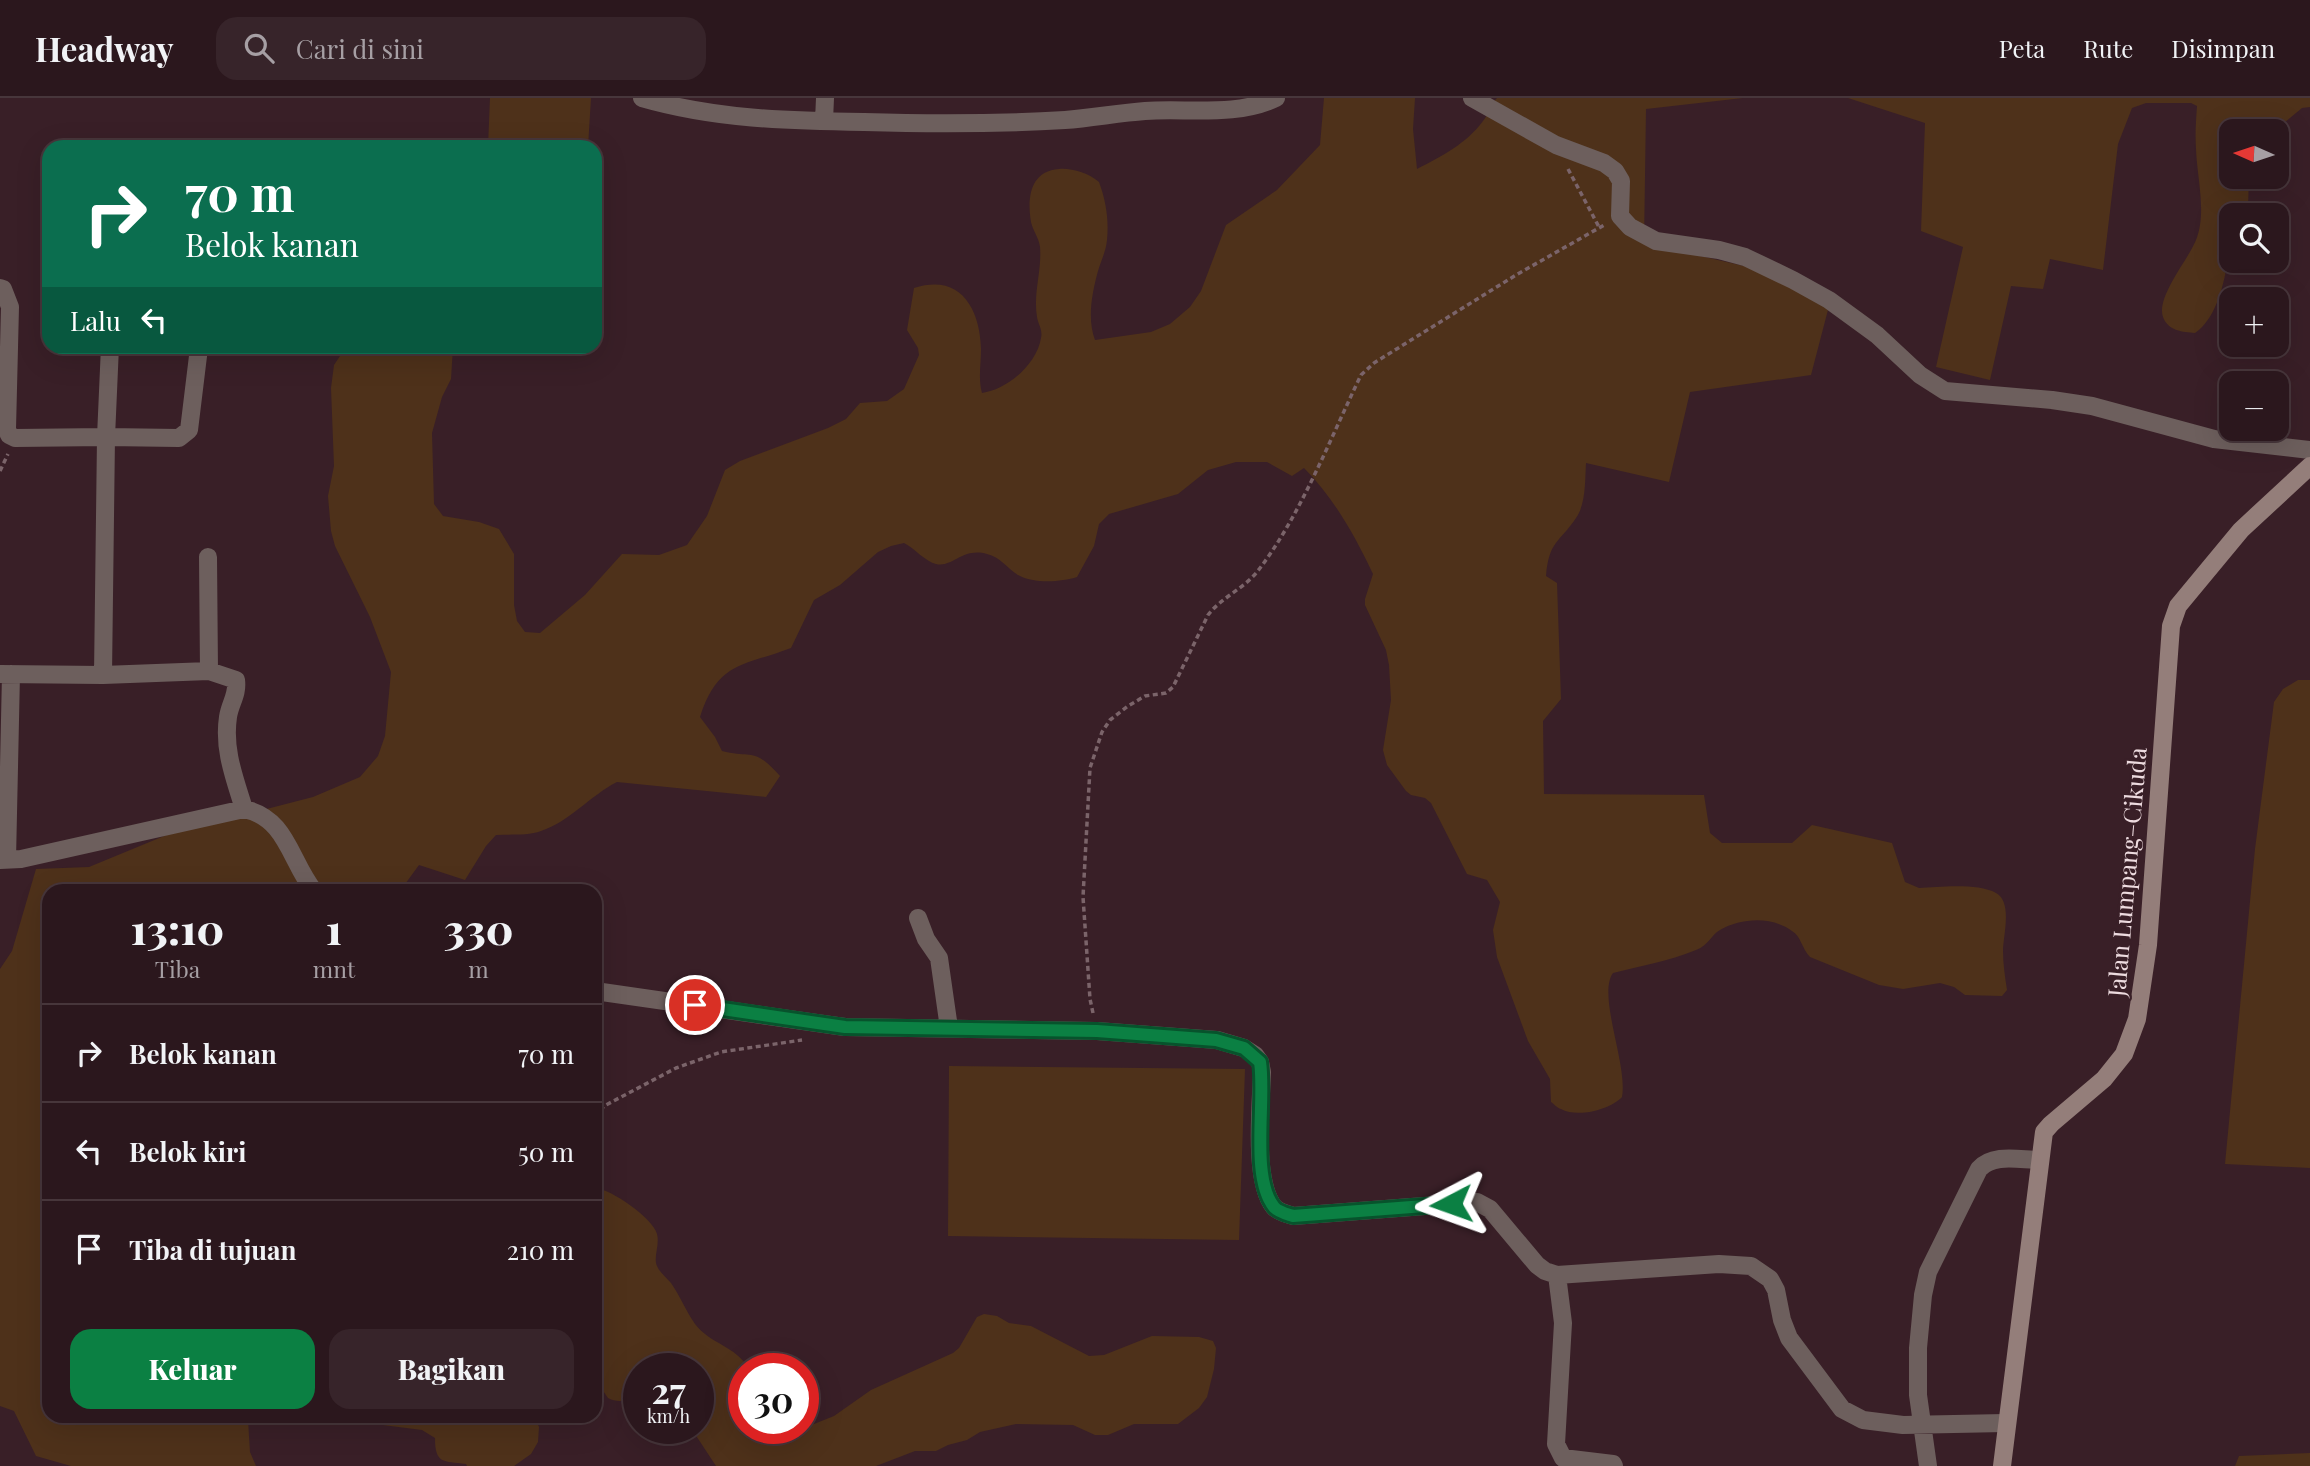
<!DOCTYPE html>
<html lang="id">
<meta charset="utf-8">
<style>
body{margin:0;font-family:"Playfair Display",serif;background:#37242a;color:#f1f3f6;height:100vh;display:flex;flex-direction:column;font-size:26px;white-space:nowrap}
*{box-sizing:border-box;margin:0}
p{font-size:23px;color:#a69fa4}
.icon{flex:none;width:38px;height:38px;fill:none;stroke:currentColor;stroke-width:2;stroke-linecap:round;stroke-linejoin:round}
.map{position:relative;flex:1;overflow:hidden}
.side{position:absolute;left:42px;top:786px;width:560px;height:539px;display:flex;flex-direction:column;background:#2b171d;border-radius:21px;box-shadow:0 7px 28px #0002,0 0 0 2px #47363b}
.side>*{flex:none}
.hud{position:absolute;left:42px;top:42px;width:560px;height:214px;border-radius:21px;box-shadow:0 7px 28px #0002,0 0 0 2px #47363b;background:#0b6e4f;color:#fff;overflow:hidden}
.needle{width:46px;rotate:273deg}
.fabs{position:absolute;left:2219px;top:21px;display:grid;gap:14px}
.fabs a{display:grid;place-items:center;width:70px;height:70px;border-radius:14px;background:#2b171d;box-shadow:0 7px 28px #0002,0 0 0 2px #47363b;font-size:35px}
.speed{position:absolute;left:623px;top:1255px;display:flex;gap:14px;font-size:35px;font-weight:700;text-align:center}
.speed>*{display:grid;place-content:center;width:91px;height:91px;border-radius:50%;background:#2b171d;box-shadow:0 7px 28px #0002,0 0 0 2px #47363b;line-height:1}
.speed small{font-size:18px;font-weight:400}
.speed .limit{border:10px solid #d22;background:#fff;color:#111}
.pin{position:absolute;display:grid;place-items:center;width:60px;height:60px;color:#fff;margin:-30px;border:4px solid #fff;border-radius:50%;box-shadow:0 2px 7px #0007}
.me{position:absolute;width:77px;margin:-38px;rotate:266deg;stroke-linejoin:round;filter:drop-shadow(0 0 5px #0008)}
.turn{display:flex;align-items:center;gap:24px;height:147px;padding:0 28px;font-size:32px}
.turn .icon{width:91px;height:91px;stroke-width:2.5}
.turn b{display:block;font-size:49px;line-height:60px}
.then{display:flex;align-items:center;height:66px;padding:0 28px;background:#0003;gap:14px;font-size:26px}
.eta{display:flex;justify-content:space-evenly;align-items:center;height:119px;text-align:center}
.eta b{font-size:42px;font-weight:800;line-height:49px}
.action{display:flex;gap:14px;margin-top:auto;padding:14px 28px}
.action a{flex:1;height:80px;border-radius:21px;background:#0b8043;color:#fff;font-size:28px;font-weight:800;line-height:80px;text-align:center}
.action a+a{background:#37242a;color:#f1f3f6}
ul{padding:0;list-style:none}
li{display:flex;align-items:center;gap:21px;height:98px;padding:0 28px;border-top:2px solid #47363b}
li div{flex:1}
li b{display:block;font-size:26px}
li em{font-style:normal}
header{display:flex;align-items:center;gap:42px;box-sizing:border-box;height:98px;padding:0 35px;background:#2b171d;border-bottom:2px solid #47363b}
header strong{font-size:33px}
nav{display:flex;gap:38px;margin-inline-start:auto;font-size:24px}
.search{width:490px;height:63px;background:#37242a;display:flex;align-items:center;gap:18px;box-sizing:border-box;padding:0 24px;border-radius:21px;color:#a69fa4;font-size:26px}
.map>svg:first-child{display:block}
.green{fill:#4e311a}
.lines{fill:none;stroke-linecap:round;stroke-linejoin:round}
.path{stroke:#7b646a;stroke-width:3.5;stroke-dasharray:5 3.5;stroke-linecap:butt}
.street{stroke:#6d5f5d;stroke-width:18}
.secondary{stroke:#947e7a;stroke-width:18}
.route-casing{stroke:#07532c;stroke-width:18}
.route{stroke:#0b8043;stroke-width:12}
.labels{text-anchor:middle;dominant-baseline:central;stroke-width:5;stroke-linejoin:round;paint-order:stroke}
.street-label{font-size:24px;fill:#eddbdf;stroke:#391f27}
</style>
<header>
<strong>Headway</strong>
<div class="search"><svg class="icon" aria-label="search" viewBox="0 0 24 24"><circle cx="10" cy="10" r="6"/><path d="M15 15l6 6"/></svg>Cari di sini</div>
<nav><a>Peta</a><a>Rute</a><a>Disimpan</a></nav>
</header>
<div class="map">
<svg width="2310" height="1368" viewBox="0 0 2310 1368">
<rect width="100%" height="100%" fill="#391f27"/>
<path class="green" d="M490,0h101l-3,49h-100z
M1324,0h91l-2,31 4,40c25,-13 49,-25 66,-48 6,-7 7,-16 14,-23h246l-97,11 -2,134 126,29 59,34 -18,69 -121,17 -21,90 -83,-19c-1,17 0,41 -10,55 -17,25 -27,23 -30,58l11,7 4,116 -18,22 1,73 160,1 6,38 12,10h70l20,-18 80,18 13,39 14,6c21,-1 59,-5 77,5 17,9 7,43 7,58 0,13 2,26 4,39l-5,6 -37,-1 -11,-8 -14,-4 -37,6 -24,-4 -69,-28c-8,-8 -9,-21 -18,-26 -20,-15 -51,-13 -72,-1 -9,5 -11,15 -24,20 -26,11 -56,16 -83,23 -16,22 15,92 9,124 -12,13 -45,21 -61,12 -4,-1 -7,-5 -10,-7l-1,-23 -22,-38 -31,-84 -4,-27 7,-28 -13,-22 -20,-6 -36,-71 -6,-5 -14,-3 -5,-4 -19,-26 -4,-15 8,-50 -2,-35 -3,-15 -21,-45v-6l8,-25c-18,-38 -39,-76 -69,-106l-12,8 -25,-14h-31l-28,8 -30,24 -69,20 -10,10 -5,22 -17,31c-16,5 -43,7 -59,-2 -11,-7 -18,-18 -31,-21 -25,-7 -34,14 -51,10 -10,-2 -22,-16 -32,-21l-13,3 -13,6 -38,33 -26,15 -23,48c-47,18 -73,13 -91,69l15,20 7,14c31,8 31,-5 58,25l-14,21 -149,-15c-26,13 -48,40 -76,49 -13,5 -31,3 -45,4l-10,11 -21,34 -46,-15 -19,26h-351v525h225l-26,4 2,32 6,14h-185l-35,-10 -22,-45 -14,-5v-437l12,-18 24,-82 53,-2 80,-33 144,-37 47,-20 18,-21 7,-20 6,-64 -21,-55 -35,-71 -4,-15 -3,-35 6,-30 -3,-78 3,-23 12,-18h107l-2,32 -9,18 -10,36 2,71 9,12 36,6 20,7 15,25v51l3,16 8,11 15,1 45,-38 37,-41 37,1 28,-10 20,-29 18,-46 15,-9 88,-33 18,-9 14,-16 27,-2 17,-12 15,-34 -1,-7 -11,-18 7,-42c46,-15 66,20 67,61 0,15 -3,30 1,44 25,-3 55,-29 59,-55 2,-8 -3,-14 -4,-21 -4,-24 5,-46 3,-70 -1,-9 -7,-16 -9,-25 -4,-24 -1,-51 28,-53 13,-1 29,4 40,13 7,19 10,38 8,58 -1,11 -6,21 -9,31 -6,22 -11,48 -3,69l56,-8 19,-8 20,-17 11,-16 25,-66 51,-35 43,-45z
M1848,0h462v9l-8,1 -28,23h-43v46h18l-1,31 -3,7h-14c0,33 -6,98 -36,118 -12,-1 -27,-2 -32,-16 -7,-20 25,-57 33,-77 11,-27 1,-62 0,-91 -1,-14 0,-29 1,-43l-6,-3h-45l-14,5 -14,36 -15,126 -53,-11 -7,30 -32,-3 -21,94 -54,-13 27,-120 -42,-16 4,-108z
M2298,582h12v488l-85,-4 30,-315 19,-147 9,-13z
M949,968l296,3 -6,171 -291,-4z
M595,1090c16,1 58,30 62,46 3,11 -4,23 0,32 3,7 9,11 14,17 9,13 15,28 24,41 15,20 41,22 53,44h-4v60h59v-3l11,-1 20,-8 37,-26 82,-37 6,-5 18,-31 7,-3 13,2 12,7 22,3 58,30 15,-1 48,-19 47,1 14,4 3,7 -2,21 -7,28 -8,11 -21,16h-44l-26,11h-13l-22,-10 -57,-1 -36,8 -13,8 -19,5 -12,6h-21l-39,15h-160l-25,-38h7v-60h-59v31c-12,0 -20,5 -31,-1l-13,-19z
M369,1318h165l5,11 -1,15 -7,12 -17,12h-47l-1,-2c-23,-3 -31,0 -31,-26l-13,-8 -47,-6 -6,-4z
M2310,1355v13h-75l4,-10z"/>
<g class="lines">
<path class="path" d="M1568,71l31,58
M0,373l8,-17
M1093,915l-3,-14 -7,-102 7,-129 12,-36 8,-12 18,-14 17,-10 21,-3 7,-6 35,-72c13,-17 35,-26 49,-43 43,-55 73,-133 104,-197l13,-12 142,-88 90,-51
M595,1019l9,-11 72,-38 45,-16 81,-12"/>
<path class="street" d="M642,0c73,21 146,23 222,24 67,2 134,2 201,-2 27,-2 53,-7 80,-9 42,-3 92,6 131,-13
M1472,0l84,47 48,18 11,8 6,10 -1,35 10,11 26,14 63,9 26,7 48,23 36,20 48,35 43,40 25,16 107,9 40,6 122,33 96,11
M824,23l1,-23
M0,190l3,1 7,18 -3,122 2,6 6,3 91,-1 -3,238
M110,248l-4,91 73,1 10,-8 9,-74
M208,459l1,114
M0,576l103,1 106,-4 27,9c2,15 -6,23 -8,37 -5,33 7,62 16,92
M0,762l21,-1 223,-50c43,9 46,52 70,82
M7,762l4,-186
M918,820l8,21 13,19 10,70
M595,893l250,36 252,4 120,9 27,8 11,7 5,7 2,10c-1,34 -9,109 12,135 4,5 13,7 19,9l184,-14 13,7 47,56 8,6 12,4 162,-11 32,2 19,13 6,11 6,30 7,18 53,71 21,11 40,5 102,-2
M1557,1177l6,48 -7,121 7,14 50,6 1,2
M1928,1368l-10,-71v-47l5,-53 5,-23 51,-103c14,-16 41,-9 60,-9"/>
<path class="secondary" d="M2002,1368l42,-334 7,-8 53,-45 20,-25 13,-35 11,-74 23,-319 7,-20 63,-76 69,-64"/>
</g>
<g class="lines">
<g class="route-casing">
<path id="route" d="M695,907l150,22 252,4 119,9 28,8 16,14c6,38 -10,115 14,145 4,5 13,7 19,9l158,-12"/>
</g>
<use href="#route" class="route"/>
</g>
<g class="labels">
<g class="street-label">
<text transform="translate(2126 774) rotate(-85)">Jalan Lumpang–Cikuda</text>
</g>
</g>
</svg>
<div class="fabs">
<a><svg class="needle" viewBox="-14 -14 28 28"><path d="M0-13l5 13h-10z" fill="#e53935"/><path d="M0 13l5-13h-10z" fill="#a69fa4"/></svg></a>
<a><svg class="icon" aria-label="search" viewBox="0 0 24 24"><circle cx="10" cy="10" r="6"/><path d="M15 15l6 6"/></svg></a>
<a>+</a>
<a>−</a>
</div>
<div class="speed"><div>27<small>km/h</small></div><div class="limit">30</div></div>
<div class="pin" style="left:695px;top:907px;background:#d93025"><svg class="icon" aria-label="arrive" viewBox="0 0 24 24"><path d="M6 21V4h12l-3 4 3 4H6"/></svg></div>
<svg class="me" style="left:1451px;top:1106px" viewBox="-20 -20 40 40"><path d="M0-17L14 15 0 8-14 15z" fill="#0b8043" stroke="#fff" stroke-width="4"/></svg>
<div class="hud">
<div class="turn"><svg class="icon" aria-label="right" viewBox="0 0 24 24"><path d="M7 20v-9h11M14 6l5 5-5 5"/></svg><div><b>70 m</b>Belok kanan</div></div>
<div class="then">Lalu<svg class="icon" aria-label="left" viewBox="0 0 24 24"><path d="M17 20v-9H6M10 6l-5 5 5 5"/></svg></div>
</div>
<section class="side">
<div class="eta">
<div><b>13:10</b><p>Tiba</p></div>
<div><b>1</b><p>mnt</p></div>
<div><b>330</b><p>m</p></div>
</div>
<ul>
<li><svg class="icon" aria-label="right" viewBox="0 0 24 24"><path d="M7 20v-9h11M14 6l5 5-5 5"/></svg><div><b>Belok kanan</b></div><em>70 m</em></li>
<li><svg class="icon" aria-label="left" viewBox="0 0 24 24"><path d="M17 20v-9H6M10 6l-5 5 5 5"/></svg><div><b>Belok kiri</b></div><em>50 m</em></li>
<li><svg class="icon" aria-label="arrive" viewBox="0 0 24 24"><path d="M6 21V4h12l-3 4 3 4H6"/></svg><div><b>Tiba di tujuan</b></div><em>210 m</em></li>
</ul>
<div class="action"><a>Keluar</a><a>Bagikan</a></div>
</section>
</div>
